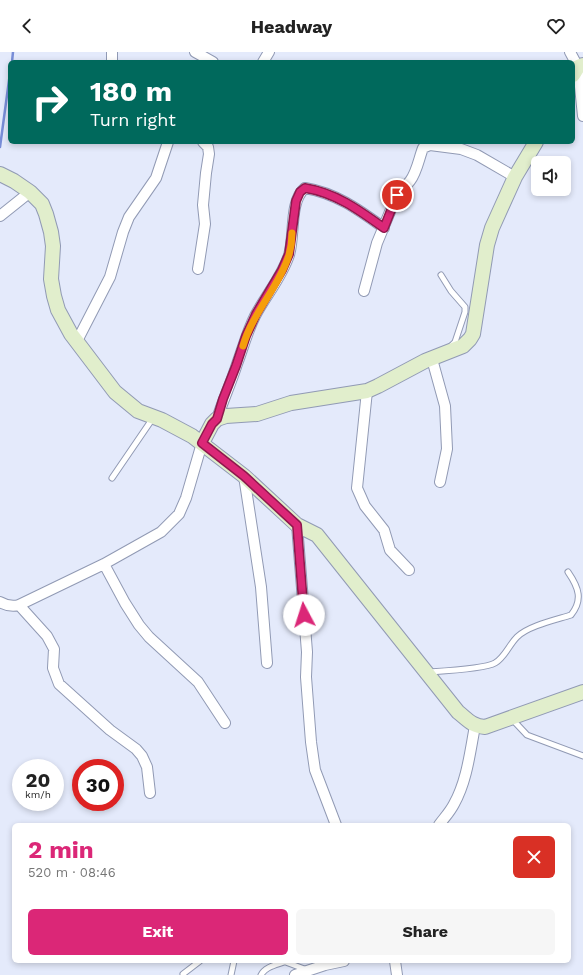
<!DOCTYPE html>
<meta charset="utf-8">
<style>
body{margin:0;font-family:"Work Sans",sans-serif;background:#f6f6f6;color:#222;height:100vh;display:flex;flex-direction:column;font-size:15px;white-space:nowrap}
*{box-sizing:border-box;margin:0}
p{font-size:13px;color:#767676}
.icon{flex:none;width:22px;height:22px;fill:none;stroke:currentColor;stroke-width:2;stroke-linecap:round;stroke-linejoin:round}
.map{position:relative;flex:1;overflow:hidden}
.details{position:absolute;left:12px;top:771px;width:559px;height:140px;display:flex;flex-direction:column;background:#fff;border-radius:6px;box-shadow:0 2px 6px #0003}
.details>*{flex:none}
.guide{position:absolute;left:8px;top:8px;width:567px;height:84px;border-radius:6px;box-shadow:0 2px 6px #0003;background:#00695c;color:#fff;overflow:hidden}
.buttons{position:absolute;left:531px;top:104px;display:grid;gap:8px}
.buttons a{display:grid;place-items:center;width:40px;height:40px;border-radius:6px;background:#fff;box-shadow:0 2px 6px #0003;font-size:20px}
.speed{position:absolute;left:12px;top:707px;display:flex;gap:8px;font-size:20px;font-weight:700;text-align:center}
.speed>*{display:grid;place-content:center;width:52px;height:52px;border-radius:50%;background:#fff;box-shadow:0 2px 6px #0003;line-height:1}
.speed small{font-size:10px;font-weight:400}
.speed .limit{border:6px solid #d22;background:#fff;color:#111}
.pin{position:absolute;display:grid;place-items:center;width:34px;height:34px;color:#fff;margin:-17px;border:2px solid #fff;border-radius:50%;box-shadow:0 1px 4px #0007}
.me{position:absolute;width:44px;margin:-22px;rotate:355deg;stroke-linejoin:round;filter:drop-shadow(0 0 3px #0008)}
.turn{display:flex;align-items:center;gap:14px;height:84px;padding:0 16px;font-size:18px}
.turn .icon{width:52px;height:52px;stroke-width:2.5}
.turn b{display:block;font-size:28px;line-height:34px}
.round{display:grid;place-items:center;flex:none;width:42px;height:42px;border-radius:6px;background:#f6f6f6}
.head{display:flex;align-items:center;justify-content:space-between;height:68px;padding:0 16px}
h1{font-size:24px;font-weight:700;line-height:30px;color:#db2777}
.button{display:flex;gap:8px;margin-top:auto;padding:8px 16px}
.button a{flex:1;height:46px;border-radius:6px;background:#db2777;color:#fff;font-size:16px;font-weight:700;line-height:46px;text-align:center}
.button a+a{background:#f6f6f6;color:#222}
header{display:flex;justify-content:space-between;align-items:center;height:52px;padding:0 16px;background:#fff;font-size:18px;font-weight:700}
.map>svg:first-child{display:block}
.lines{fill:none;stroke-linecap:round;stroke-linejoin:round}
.stream{stroke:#788dd7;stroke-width:2.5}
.lane-casing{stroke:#919ab4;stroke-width:7}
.street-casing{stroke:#919ab4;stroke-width:12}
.secondary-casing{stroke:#919ab4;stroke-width:16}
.lane{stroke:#fff;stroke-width:5}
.street{stroke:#fff;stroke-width:10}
.secondary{stroke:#e1eecc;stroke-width:14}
.route-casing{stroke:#8e194d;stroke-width:10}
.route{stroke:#db2777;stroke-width:7}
.slow{stroke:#f59e0b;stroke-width:7}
</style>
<header><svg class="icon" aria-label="back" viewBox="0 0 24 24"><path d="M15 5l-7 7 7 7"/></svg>Headway<svg class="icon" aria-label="heart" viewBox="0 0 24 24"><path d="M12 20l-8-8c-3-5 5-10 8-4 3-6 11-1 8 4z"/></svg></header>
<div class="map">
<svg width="583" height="923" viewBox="0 0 583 923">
<rect width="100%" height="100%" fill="#e4eafb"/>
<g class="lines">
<path class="stream" d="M12,10l1,-10
M0,95l10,-74"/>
<g class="lane-casing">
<path id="lane" d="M441,223l10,16 14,16v5l-10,30 -4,4
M112,426l41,-60
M428,620c15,-1 56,-3 67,-9 10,-6 14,-18 22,-26 11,-11 38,-17 54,-22 12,-15 8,-27 -3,-43
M511,666l16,17 56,21
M283,909l24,9
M183,922l17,-13
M231,923l3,-14
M261,923c4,-8 15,-10 23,-13"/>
</g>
<g class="street-casing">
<path id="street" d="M195,0l18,10
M570,0l8,15 5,49
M112,10v-10
M263,10l6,-10
M0,164l30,-24
M198,217l7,-45 -2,-19 3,-32 3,-19 -1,-7 -5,-5
M364,239l13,-48 20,-48c4,-6 9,-9 13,-14 7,-9 9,-23 13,-33l7,-3 31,4 16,6 38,22
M77,289l33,-64 13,-45 6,-15 27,-39 12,-36
M432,307l13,47 2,43 -7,33
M367,339l-10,97 8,18 19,24 6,20 19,20
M217,367c6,-19 14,-36 20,-55 6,-16 10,-32 18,-48 11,-21 27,-39 34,-61 6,-19 0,-54 16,-67 31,5 54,22 79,40
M244,424l17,111 6,76
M297,473l10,127 -1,25 5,65 4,28 21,55
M104,512l21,39 14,22 10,12 49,45 27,41
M0,550c7,4 12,5 19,3l85,-41 57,-32 18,-18 7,-16 16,-55
M19,553l28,31 7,13 -1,19 6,16 51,46 26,19 6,7 5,11 3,26
M439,773c5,-7 11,-13 15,-21 13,-23 16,-52 21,-78
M395,909l2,14
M295,923l30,-10 19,-4"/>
</g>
<g class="secondary-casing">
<path id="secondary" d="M573,23l5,-8 5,-2
M0,122l14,7 16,11 12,12 4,10 5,18 2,14 -2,33 3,17 4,14 13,24 44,58 23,19 24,9 30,16 52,40 53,49 20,10 141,177c10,8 14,14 27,15l98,-35
M202,391l10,-19 5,-5 9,-3 31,-2 34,-11 76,-12 11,-5 47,-25 38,-15 7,-7 3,-5 14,-89 5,-17 23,-51 21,-35"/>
</g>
<use href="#lane" class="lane"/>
<use href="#street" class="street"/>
<use href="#secondary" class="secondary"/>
</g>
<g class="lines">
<g class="route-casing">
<path id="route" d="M304,563l-7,-90 -53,-49 -42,-33 10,-19 5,-5 6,-20 13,-33 10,-30 10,-22 26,-44 7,-16 7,-53 4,-9 5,-4c31,5 54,22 79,40l13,-33"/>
</g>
<use href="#route" class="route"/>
<path class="slow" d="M243,294c10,-34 36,-59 46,-91 2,-7 3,-15 3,-22"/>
</g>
</svg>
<div class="buttons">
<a><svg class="icon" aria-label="sound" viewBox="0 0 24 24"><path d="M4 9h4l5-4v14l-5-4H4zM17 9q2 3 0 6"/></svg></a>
</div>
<div class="speed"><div>20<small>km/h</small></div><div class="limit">30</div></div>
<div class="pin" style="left:397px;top:143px;background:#d93025"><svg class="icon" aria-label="arrive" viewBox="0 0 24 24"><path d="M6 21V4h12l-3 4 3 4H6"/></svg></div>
<svg class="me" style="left:304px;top:563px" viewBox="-20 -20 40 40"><circle r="19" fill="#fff"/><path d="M0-13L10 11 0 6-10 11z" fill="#db2777"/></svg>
<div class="guide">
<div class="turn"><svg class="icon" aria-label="right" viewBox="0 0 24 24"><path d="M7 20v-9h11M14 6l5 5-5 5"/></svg><div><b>180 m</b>Turn right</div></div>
</div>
<section class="details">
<div class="head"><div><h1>2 min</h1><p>520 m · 08:46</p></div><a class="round" style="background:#d93025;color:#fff"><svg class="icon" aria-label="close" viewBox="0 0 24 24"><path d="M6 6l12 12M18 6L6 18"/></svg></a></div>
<div class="button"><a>Exit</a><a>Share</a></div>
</section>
</div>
